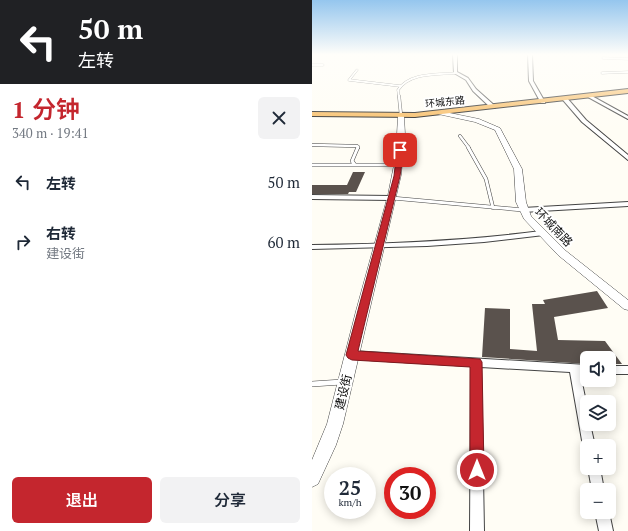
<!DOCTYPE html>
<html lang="zh">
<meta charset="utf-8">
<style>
body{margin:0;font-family:"PT Serif","Noto Sans SC",serif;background:#f2f2f3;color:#1f2937;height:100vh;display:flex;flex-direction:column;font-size:15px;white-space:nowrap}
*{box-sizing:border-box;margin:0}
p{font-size:13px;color:#747a83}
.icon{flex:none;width:22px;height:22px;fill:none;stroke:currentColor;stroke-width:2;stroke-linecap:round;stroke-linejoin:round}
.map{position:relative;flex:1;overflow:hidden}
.sheet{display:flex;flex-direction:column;background:#fff;width:312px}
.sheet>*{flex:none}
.top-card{background:#202124;color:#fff;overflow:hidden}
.controls{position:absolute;left:268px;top:351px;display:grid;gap:8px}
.controls a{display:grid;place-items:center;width:36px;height:36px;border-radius:6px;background:#fff;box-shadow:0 2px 10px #0003;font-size:20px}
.speed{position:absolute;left:12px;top:467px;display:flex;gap:8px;font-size:20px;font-weight:700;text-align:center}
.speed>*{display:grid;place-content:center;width:52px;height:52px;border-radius:50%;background:#fff;box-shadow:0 2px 10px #0003;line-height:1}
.speed small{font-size:10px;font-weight:400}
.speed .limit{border:6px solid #d22;background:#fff;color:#111}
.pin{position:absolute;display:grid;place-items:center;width:34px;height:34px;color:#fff;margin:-17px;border-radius:8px;box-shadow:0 2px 6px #0006}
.me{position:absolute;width:44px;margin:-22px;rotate:0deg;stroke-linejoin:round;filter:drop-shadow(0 0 3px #0008)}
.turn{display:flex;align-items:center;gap:14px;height:84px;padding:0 12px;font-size:18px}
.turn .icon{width:52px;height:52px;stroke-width:2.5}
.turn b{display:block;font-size:28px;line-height:34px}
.round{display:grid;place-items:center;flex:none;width:42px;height:42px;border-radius:6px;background:#f2f2f3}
.overview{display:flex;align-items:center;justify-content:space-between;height:68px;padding:0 12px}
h1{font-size:24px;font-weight:600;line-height:30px;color:#c4262e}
.button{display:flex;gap:8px;margin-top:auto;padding:8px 12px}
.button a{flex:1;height:46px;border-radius:6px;background:#c4262e;color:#fff;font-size:16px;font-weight:600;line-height:46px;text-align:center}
.button a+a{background:#f2f2f3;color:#1f2937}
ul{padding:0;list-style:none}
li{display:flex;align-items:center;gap:12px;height:60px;padding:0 12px}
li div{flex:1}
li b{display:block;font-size:15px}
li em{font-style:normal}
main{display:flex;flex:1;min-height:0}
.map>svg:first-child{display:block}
.building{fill:#5a524d}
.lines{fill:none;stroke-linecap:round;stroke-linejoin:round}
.service-far3-casing{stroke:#444;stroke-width:2.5}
.service-far2-casing{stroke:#444;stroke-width:3.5}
.service-far1-casing{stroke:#444;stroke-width:4}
.service-casing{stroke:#444;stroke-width:6}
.minor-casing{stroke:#444;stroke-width:2}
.tertiary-casing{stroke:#444;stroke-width:1}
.trunk-casing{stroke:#222;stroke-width:2}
.service-far3{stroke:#fff;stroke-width:2}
.service-far2{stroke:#fff;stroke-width:2.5}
.service-far1{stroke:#fff;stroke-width:3}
.service{stroke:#fff;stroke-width:5}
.minor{fill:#fff;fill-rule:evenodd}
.tertiary{fill:#fff;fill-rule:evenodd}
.trunk{fill:#f7bc64;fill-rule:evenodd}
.route{fill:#c4262e;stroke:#7f191e}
.labels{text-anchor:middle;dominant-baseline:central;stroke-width:4;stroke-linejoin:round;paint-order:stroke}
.far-street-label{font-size:10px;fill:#111;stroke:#fff}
.street-label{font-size:12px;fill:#111;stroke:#fff}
</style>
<main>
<section class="sheet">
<div class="top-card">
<div class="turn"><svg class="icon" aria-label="left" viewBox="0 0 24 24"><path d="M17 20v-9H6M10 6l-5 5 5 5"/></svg><div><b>50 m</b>左转</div></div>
</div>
<div class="overview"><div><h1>1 分钟</h1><p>340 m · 19:41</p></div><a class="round"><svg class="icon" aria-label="close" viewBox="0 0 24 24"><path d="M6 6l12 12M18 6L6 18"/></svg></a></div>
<ul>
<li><svg class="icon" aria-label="left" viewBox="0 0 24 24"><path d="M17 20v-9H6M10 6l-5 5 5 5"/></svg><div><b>左转</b></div><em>50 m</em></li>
<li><svg class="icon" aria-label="right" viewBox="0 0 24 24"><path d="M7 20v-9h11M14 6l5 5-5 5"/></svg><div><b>右转</b><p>建设街</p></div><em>60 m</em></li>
</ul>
<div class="button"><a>退出</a><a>分享</a></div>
</section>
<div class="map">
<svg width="316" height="531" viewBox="0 0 316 531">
<rect width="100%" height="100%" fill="#fffdf5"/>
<path class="building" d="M41,172h12l-9,20h-7l-1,2h-36v-9h35z
M285,291l11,17 -54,9 4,23 47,1 17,23h-13v-6h-22v6l-105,-7 3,-49 25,1v40l27,2 -5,-47h13l-2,-4z"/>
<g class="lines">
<g class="service-far3-casing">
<path id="service-far3" d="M291,58l25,1
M0,65h11
M290,73l26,-1
M37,80l51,6
M37,80l8,-10
M87,97l-1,-7c12,-18 39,-15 58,-17"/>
</g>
<g class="service-far2-casing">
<path id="service-far2" d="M87,96l2,19
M148,136l9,12
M0,145l45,1 1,2"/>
</g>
<g class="service-far1-casing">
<path id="service-far1" d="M156,147l18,32 7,29
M0,165h86
M43,165l-3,-4 6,-14
M80,198l131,12"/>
</g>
<g class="service-casing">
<path id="service" d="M0,384l30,-2"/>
</g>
<g class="minor-casing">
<path id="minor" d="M141,55h4v17l11,6 8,11 19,17v2h-4l-18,-17 -7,-11 -12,-7z
M216,55h4l1,26 12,21v1h-4l-12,-22z
M278,95l38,21v3l-40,-22v-1z
M251,98h4l19,22 42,35v5l-46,-38 -19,-22z
M0,195l79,1 3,2 -3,2 -79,-1z
M316,202v4l-105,6 -3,-2 3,-2z
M229,231l4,2 -1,2 -60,7 -57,4 -115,3v-4c77,-1 153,-4 229,-14z
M40,351l235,14v8h-7l7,34v17h3l5,22h-8v5l-2,-1 -2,-4 -13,-74 -89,-5 3,164h-14l1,-165 -119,-7 -4,-1 -1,-3 1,-3z
M297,366h19v8h-19z
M276,468h12l4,22h-12z
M283,512h14l4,19h-14z"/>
</g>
<g class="tertiary-casing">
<path id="tertiary" d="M128,111l39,8 21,9 22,41 4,33 5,14 35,35 62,49v10l-4,-1 -66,-54 -34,-36 -8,-17 -2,-33 -19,-39 -20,-8 -37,-8 -1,-1z
M89,113l3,2 1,20 -4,40 -58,249 -7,21 -18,39 -6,3v-27l15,-36 29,-113 32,-116 8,-40 2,-40z"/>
</g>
<g class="trunk-casing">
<path id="trunk" d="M316,89v4l-213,24 -103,-1v-4l103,1z"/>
</g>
<use href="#service-far3" class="service-far3"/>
<use href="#service-far2" class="service-far2"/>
<use href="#service-far1" class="service-far1"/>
<use href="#service" class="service"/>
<use href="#minor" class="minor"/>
<use href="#tertiary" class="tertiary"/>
<use href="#trunk" class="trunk"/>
</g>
<linearGradient id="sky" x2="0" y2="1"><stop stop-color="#95c6ee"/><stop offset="0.42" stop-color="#fffefa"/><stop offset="1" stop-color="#fffefa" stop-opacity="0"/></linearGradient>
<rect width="316" height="130" fill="url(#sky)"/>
<path class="route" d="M88,148l4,2 -4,26 -42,175 122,8 2,3 2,108 -2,5 -5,2 -5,-2 -2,-5v-103l-118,-7 -4,-2 -2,-3 48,-179 3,-26z"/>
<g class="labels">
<g class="far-street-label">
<text transform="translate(133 102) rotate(-6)">环城东路</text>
</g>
<g class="street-label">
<text transform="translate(242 227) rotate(46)">环城南路</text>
<text transform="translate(31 392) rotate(-77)">建设街</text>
</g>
</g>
</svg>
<div class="controls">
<a><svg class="icon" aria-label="sound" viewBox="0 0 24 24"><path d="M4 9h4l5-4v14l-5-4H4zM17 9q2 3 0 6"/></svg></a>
<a><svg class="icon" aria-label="layers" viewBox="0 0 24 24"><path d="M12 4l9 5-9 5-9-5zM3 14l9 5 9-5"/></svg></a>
<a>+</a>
<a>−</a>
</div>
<div class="speed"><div>25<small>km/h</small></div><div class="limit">30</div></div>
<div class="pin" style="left:88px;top:150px;background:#d93025"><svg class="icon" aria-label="arrive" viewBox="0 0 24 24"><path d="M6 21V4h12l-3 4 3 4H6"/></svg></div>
<svg class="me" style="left:165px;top:470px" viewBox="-20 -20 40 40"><circle r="17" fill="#c4262e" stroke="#fff" stroke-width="3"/><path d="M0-11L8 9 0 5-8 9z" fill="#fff"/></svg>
</div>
</main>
